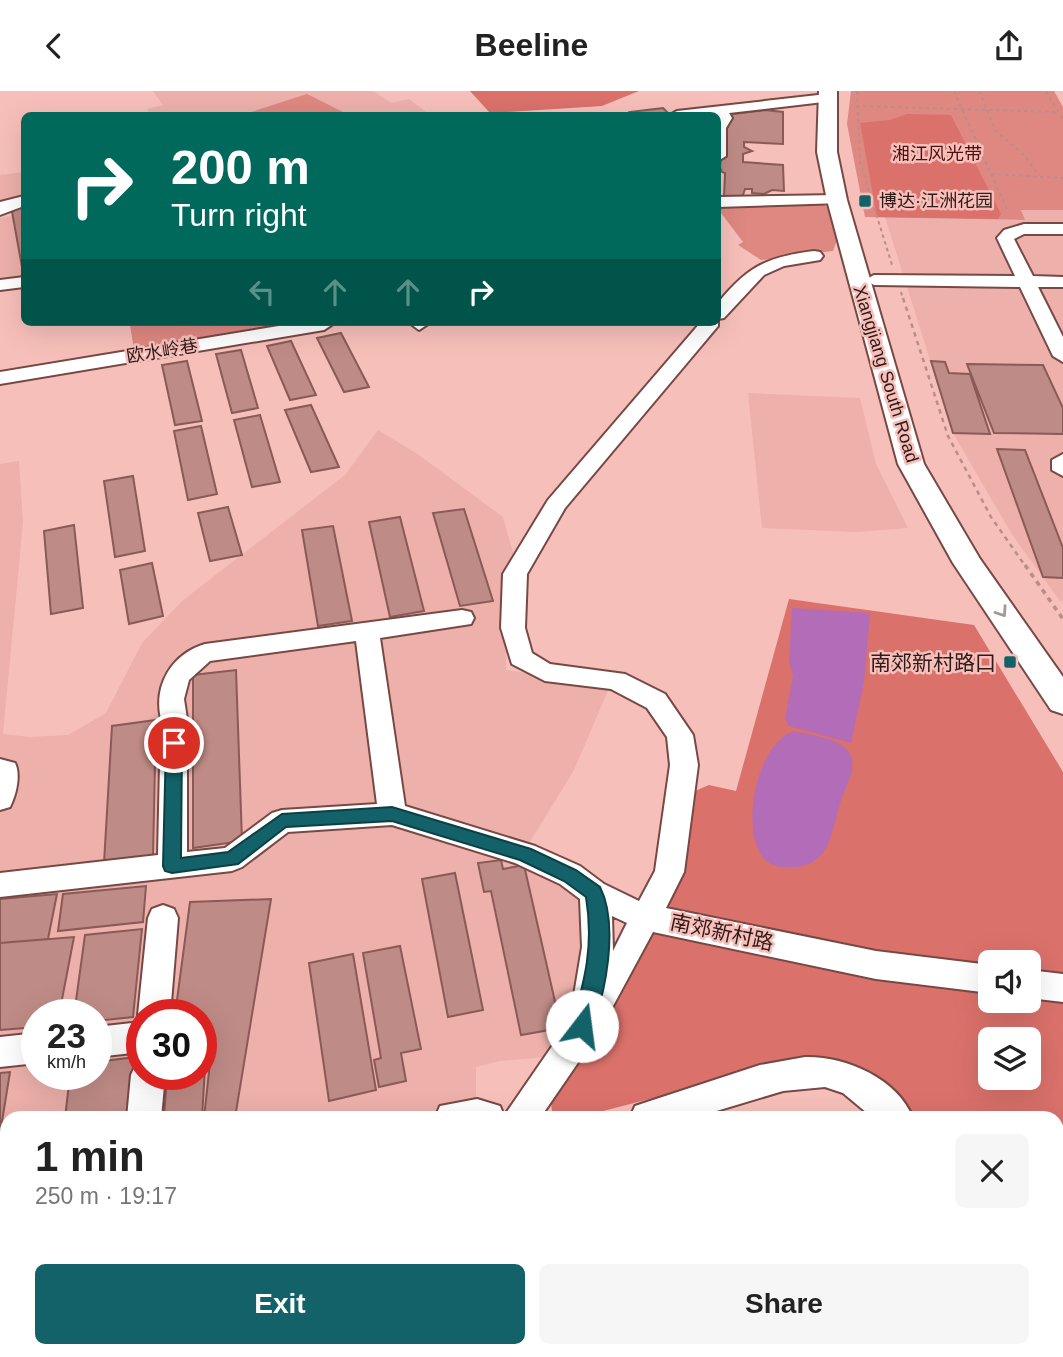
<!DOCTYPE html>
<meta charset="utf-8">
<style>
body{margin:0;font-family:Helvetica,"Noto Sans SC",sans-serif;background:#f6f6f6;color:#222;height:100vh;display:flex;flex-direction:column;font-size:26px;white-space:nowrap}
*{box-sizing:border-box;margin:0}
p{font-size:23px;color:#767676}
.icon{flex:none;width:38px;height:38px;fill:none;stroke:currentColor;stroke-width:2;stroke-linecap:round;stroke-linejoin:round}
.map{position:relative;flex:1;overflow:hidden}
.side{position:absolute;left:0px;top:1020px;width:1064px;height:247px;display:flex;flex-direction:column;background:#fff;border-radius:21px 21px 0 0;box-shadow:0 7px 28px #0002}
.side>*{flex:none}
.top-card{position:absolute;left:21px;top:21px;width:700px;height:214px;border-radius:10px;box-shadow:0 7px 28px #0002;background:#00695c;color:#fff;overflow:hidden}
.controls{position:absolute;left:978px;top:859px;display:grid;gap:14px}
.controls a{display:grid;place-items:center;width:63px;height:63px;border-radius:10px;background:#fff;box-shadow:0 7px 28px #0002;font-size:35px}
.speed{position:absolute;left:21px;top:908px;display:flex;gap:14px;font-size:35px;font-weight:700;text-align:center}
.speed>*{display:grid;place-content:center;width:91px;height:91px;border-radius:50%;background:#fff;box-shadow:0 7px 28px #0002;line-height:1}
.speed small{font-size:18px;font-weight:400}
.speed .limit{border:10px solid #d22;background:#fff;color:#111}
.pin{position:absolute;display:grid;place-items:center;width:60px;height:60px;color:#fff;margin:-30px;border:4px solid #fff;border-radius:50%;box-shadow:0 2px 7px #0007}
.me{position:absolute;width:77px;margin:-38px;rotate:15deg;stroke-linejoin:round;filter:drop-shadow(0 0 5px #0008)}
.turn{display:flex;align-items:center;gap:24px;height:147px;padding:0 35px;font-size:32px}
.turn .icon{width:91px;height:91px;stroke-width:2.5}
.turn b{display:block;font-size:49px;line-height:60px}
.lanes{display:flex;align-items:center;height:66px;padding:0 35px;background:#0003;justify-content:center;gap:35px;direction:ltr}
.lanes .off{opacity:.35}
.round{display:grid;place-items:center;flex:none;width:74px;height:74px;border-radius:10px;background:#f6f6f6}
.head{display:flex;align-items:center;justify-content:space-between;height:119px;padding:0 35px}
h1{font-size:42px;font-weight:700;line-height:52px}
.action{display:flex;gap:14px;margin-top:auto;padding:14px 35px}
.action a{flex:1;height:80px;border-radius:10px;background:#13626a;color:#fff;font-size:28px;font-weight:700;line-height:80px;text-align:center}
.action a+a{background:#f6f6f6;color:#222}
header{display:flex;justify-content:space-between;align-items:center;height:91px;padding:0 35px;background:#fff;font-size:32px;font-weight:700}
.map>svg:first-child{display:block}
.built{fill:#edb0aa;fill-rule:evenodd}
.green{fill:#de8881}
.forest{fill:#db716b;fill-rule:evenodd}
.water{fill:#b36cb7}
.building{fill:#bf8b86;stroke:#8a5a56;stroke-width:2}
.lines{fill:none;stroke-linecap:round;stroke-linejoin:round}
.minor-casing{stroke:#774945;stroke-width:4}
.major-casing{stroke:#774945;stroke-width:4}
.highway-casing{stroke:#774945;stroke-width:4}
.path-far2{stroke:#bb8d8a;stroke-width:2;stroke-dasharray:3.5 3.5;stroke-linecap:butt}
.path-far1{stroke:#bb8d8a;stroke-width:2.5;stroke-dasharray:4.5 4.5;stroke-linecap:butt}
.path{stroke:#bb8d8a;stroke-width:3.5;stroke-dasharray:5 5;stroke-linecap:butt}
.minor{fill:#fff;fill-rule:evenodd}
.major{fill:#fff;fill-rule:evenodd}
.highway{fill:#fff;fill-rule:evenodd}
.oneway{stroke:#a19898}
.route{fill:#13626a;stroke:#0c4045;stroke-width:2}
.poi-dot{fill:#13626a;stroke:#f7bfba;stroke-width:2.5}
.labels{text-anchor:middle;dominant-baseline:central;stroke-width:5;stroke-linejoin:round;paint-order:stroke}
.far-park-label{font-size:18px;fill:#510e0f;stroke:#f7bfba}
.far-poi-label{font-size:18px;fill:#2e1a19;stroke:#f7bfba;text-anchor:start}
.far-street-label{font-size:18px;fill:#2e1a19;stroke:#f7bfba}
.poi-label{font-size:21px;fill:#2e1a19;stroke:#f7bfba;text-anchor:end}
.street-label{font-size:21px;fill:#2e1a19;stroke:#f7bfba}
</style>
<header><svg class="icon" aria-label="back" viewBox="0 0 24 24"><path d="M15 5l-7 7 7 7"/></svg>Beeline<svg class="icon" aria-label="share" viewBox="0 0 24 24"><path d="M12 15V3M7 8l5-5 5 5M5 13v7h14v-7"/></svg></header>
<div class="map">
<svg width="1063" height="1266" viewBox="0 0 1063 1266">
<rect width="100%" height="100%" fill="#f7bfba"/>
<path class="built" d="M153,0h220l19,12 17,-4 21,16h-279l-4,-6 16,-4z
M24,81v21l-24,12v-30z
M1020,119h43v391h-3l-49,-68 -58,-100 -68,-216 140,3z
M12,125l12,64 -24,4v-66z
M748,302l112,5 16,66 32,64 -51,4 -95,-4z
M378,339l38,23 87,64 13,46 -10,13v94l104,16 -36,84 -54,88 57,31 12,23 -8,92 -34,53 -47,4 -24,6v51h-469v71l-7,1v-726l19,-3 4,61 -20,212 26,3 39,-2 38,-22 36,-70 40,-42 163,-126zM37,924h59v60h-59zM142,924h59v60h-59z"/>
<path class="green" d="M851,0h203l9,16v103h-42l4,10 -160,-3 -18,-93z
M307,3l42,21h-107z
M773,112l49,1 7,4 8,32 -4,11 -72,9 -23,-15 5,-3 -25,-33z
M147,231h164l-177,28 -4,-25z"/>
<path class="forest" d="M470,0h169l-37,15 -112,7z
M907,23l44,1 50,99 -3,5 -121,-2 -17,-94 30,-3z
M789,508l185,26 89,147v387h-6v-41h-146l-44,-39 -105,-9 -186,48h-23l-3,-22 122,-212 23,-93 14,-6 27,6zM990,872h39v38h-39zM990,948h39v39h-39z"/>
<path class="water" d="M792,517l78,5 -6,69 -13,61 -62,-17 -4,-7 8,-43 -4,-14z
M794,640c15,4 50,7 57,25 5,13 -4,29 -9,41 -12,35 -9,75 -61,70 -48,-5 -30,-123 13,-136z"/>
<path class="building" d="M663,17l6,6 -36,1 -3,-3z
M765,19l18,2v32l-39,-2v5l8,4 -9,3v8l40,3 1,26 -12,-1 -8,4 -12,-1v-4h-7l-3,9 -18,-1 1,-24 -3,-1 -2,-5 5,-40h3l1,-9 -4,-3z
M24,113v63h-2l-11,-61z
M341,242l28,54 -25,5 -27,-54z
M291,250l25,54 -26,5 -23,-54z
M241,259l17,58 -26,5 -16,-59z
M187,270l15,60 -27,4 -13,-60z
M931,270l14,1 4,11 21,1 20,60 -37,-1z
M967,273l76,1 20,43v26l-69,-1z
M311,314l28,62 -28,5 -26,-62z
M260,324l20,67 -28,5 -18,-67z
M201,335l16,68 -29,6 -14,-69z
M997,358l28,1 38,98v30l-20,-1z
M133,385l12,75 -30,6 -11,-76z
M228,416l14,48 -32,6 -12,-48z
M464,418l29,92 -33,5 -27,-93z
M400,426l24,94 -34,6 -21,-95z
M74,434l9,83 -32,6 -7,-83z
M333,435l19,95 -34,5 -16,-96z
M152,472l11,53 -34,8 -9,-54z
M236,579l6,171 -49,7v-173z
M156,629l-3,136 -49,7 8,-137z
M501,769l2,9 21,-4 37,163 -40,7 -30,-144 -7,1 -6,-29z
M455,782l28,137 -35,7 -26,-138z
M146,795l-3,36 -85,9 5,-37z
M57,803l-9,45 -48,4v-44z
M271,808l-36,219h-31l8,-74 -11,1v-30h-26l15,-113z
M142,838l-9,88 -37,4v-6h-22l11,-80z
M74,846l-15,78h-22v12l-37,3v-87z
M400,855l21,103 -20,4 5,28 -27,6 -5,-27 7,-2 -18,-105z
M353,863l23,136 -47,11 -20,-138z
M201,960h5l-4,67h-38l3,-43h34z
M136,966l-5,61h-66l5,-43h26v-13z
M10,981l-10,62v-61z"/>
<g class="lines">
<g class="minor-casing">
<path id="minor" d="M827,3l7,4 -2,3 -103,12 3,5 -6,10v28l-8,5v-46h-48l7,-4z
M837,104l8,5 -2,3 -125,4v-10z
M24,105v10l-24,9v-13z
M1024,133h39v10h-39l-10,5 19,37 30,1v10h-25l25,50v25l-10,-6 -33,-69 -146,-2 -9,-5 9,-5 141,1 -18,-38 7,-8z
M814,160l6,1 3,4 -3,4 -36,6 -20,9 -40,43 -6,1v7l-153,182 -38,66 -2,54 7,25 18,11 75,10 40,20 28,41 5,30 -14,107 -18,36 210,43 114,14v28l-114,-14 -223,-47 -54,100 -59,86h-105l5,-12 37,-7 23,7 4,10 73,-106 -4,-9 9,-54 -2,-48 -20,-15 -45,-21 -123,-38 -104,7 -46,35 -10,4 -232,26v-24l158,-18 3,-136c-8,-34 11,-65 44,-75l257,-34 9,2 3,6 -3,6 -91,14 25,168 130,40 45,20 24,18 35,17 16,-30 15,-106 -3,-28 -20,-29 -36,-19 -66,-8 -33,-17 -11,-36 2,-54 45,-74 153,-178h17v-19c30,-37 49,-46 96,-52zM356,550l21,163 -95,6 -10,3 -47,35 -38,4v-133l-3,-20 5,-19 21,-19zM612,825l15,7 -14,28z
M24,186v10l-24,3v-10z
M303,231l30,2 -9,6 -324,54v-12z
M408,231h19l1,2 -9,6z
M1063,363v22l-11,-6v-10z
M0,668l15,4c6,12 1,32 -5,44l-10,3z
M163,814l11,4 4,9 -8,97h-28v37l-46,5v-30l45,-5 -3,-7 10,-97 4,-9z
M1029,879l34,4v28l-34,-4z
M37,942v30l-37,4v-30z
M805,966c40,-1 92,21 108,61h-40l-30,-25 -18,-6 -42,4 -90,27h-63l5,-12 12,-4 113,-37z
M142,971v13h23l-4,43h-34l4,-43 5,-11z"/>
</g>
<g class="major-casing">
<path id="major" d="M819,0h18v61l10,48 77,264 56,95 83,118v37l-12,-4 -98,-147 -55,-99 -71,-264 -10,-48z
M1057,1082h6v44h-6z
M7,1155v46l-7,1v-46z"/>
</g>
<g class="highway-casing">
<path id="highway" d="M1057,1170h6v54h-6z
M0,1211h7v49h17l-24,6z
M1057,1235h6v31h-99l-2,-6h95z
M568,1260h312l-2,6h-312z"/>
</g>
<path class="path-far2" d="M857,0l3,71 33,106
M954,0l37,83 72,4
M979,0l17,40 29,25 14,20
M1046,0l17,29
M856,15l202,6
M991,83l16,35
M901,201l2,7"/>
<path class="path-far1" d="M903,207l45,138 43,81 35,50"/>
<path class="path" d="M1025,474l38,54"/>
<use href="#minor" class="minor"/>
<use href="#major" class="major"/>
<use href="#highway" class="highway"/>
</g>
<defs><path id="oneway-chevron" d="M-2-3.5L2.5 0L-2 3.5" fill="none" stroke-width="1.6" stroke-linecap="round" stroke-linejoin="round" transform="scale(1.75)"/></defs>
<use class="oneway" href="#oneway-chevron" transform="translate(1002 521) rotate(56)"/>
<path class="route" d="M174,646l8,6 -1,115 47,-6 54,-38 110,-7 139,42 45,21 24,17c19,38 6,109 -11,146l-7,2 -7,-2 -3,-7c13,-47 22,-80 14,-129l-22,-16 -44,-21 -128,-39 -106,6 -48,37 -66,9 -7,-2 -2,-5 3,-123z"/>
<g class="poi-dot">
<rect x="858" y="103" width="14" height="14" rx="3.5"/>
<rect x="1003" y="564" width="14" height="14" rx="3.5"/>
</g>
<g class="labels">
<g class="far-park-label">
<text x="937" y="63">湘江风光带</text>
</g>
<g class="far-poi-label">
<text x="879" y="110">博达·江洲花园</text>
</g>
<g class="far-street-label">
<text transform="translate(162 260) rotate(-9)">欧水岭巷</text>
<text transform="translate(886 283) rotate(73)">Xiangjiang South Road</text>
</g>
<g class="poi-label">
<text x="996" y="571">南郊新村路口</text>
</g>
<g class="street-label">
<text transform="translate(722 841) rotate(12)">南郊新村路</text>
</g>
</g>
</svg>
<div class="controls">
<a><svg class="icon" aria-label="sound" viewBox="0 0 24 24"><path d="M4 9h4l5-4v14l-5-4H4zM17 9q2 3 0 6"/></svg></a>
<a><svg class="icon" aria-label="layers" viewBox="0 0 24 24"><path d="M12 4l9 5-9 5-9-5zM3 14l9 5 9-5"/></svg></a>
</div>
<div class="speed"><div>23<small>km/h</small></div><div class="limit">30</div></div>
<div class="pin" style="left:174px;top:652px;background:#d93025"><svg class="icon" aria-label="arrive" viewBox="0 0 24 24"><path d="M6 21V4h12l-3 4 3 4H6"/></svg></div>
<svg class="me" style="left:582px;top:935px" viewBox="-20 -20 40 40"><circle r="19" fill="#fff"/><path d="M0-13L10 11 0 6-10 11z" fill="#13626a"/></svg>
<div class="top-card">
<div class="turn"><svg class="icon" aria-label="right" viewBox="0 0 24 24"><path d="M7 20v-9h11M14 6l5 5-5 5"/></svg><div><b>200 m</b>Turn right</div></div>
<div class="lanes"><svg class="icon off" aria-label="left" viewBox="0 0 24 24"><path d="M17 20v-9H6M10 6l-5 5 5 5"/></svg><svg class="icon off" aria-label="ahead" viewBox="0 0 24 24"><path d="M12 20V5M6 11l6-6 6 6"/></svg><svg class="icon off" aria-label="ahead" viewBox="0 0 24 24"><path d="M12 20V5M6 11l6-6 6 6"/></svg><svg class="icon" aria-label="right" viewBox="0 0 24 24"><path d="M7 20v-9h11M14 6l5 5-5 5"/></svg></div>
</div>
<section class="side">
<div class="head"><div><h1>1 min</h1><p>250 m · 19:17</p></div><a class="round"><svg class="icon" aria-label="close" viewBox="0 0 24 24"><path d="M6 6l12 12M18 6L6 18"/></svg></a></div>
<div class="action"><a>Exit</a><a>Share</a></div>
</section>
</div>
